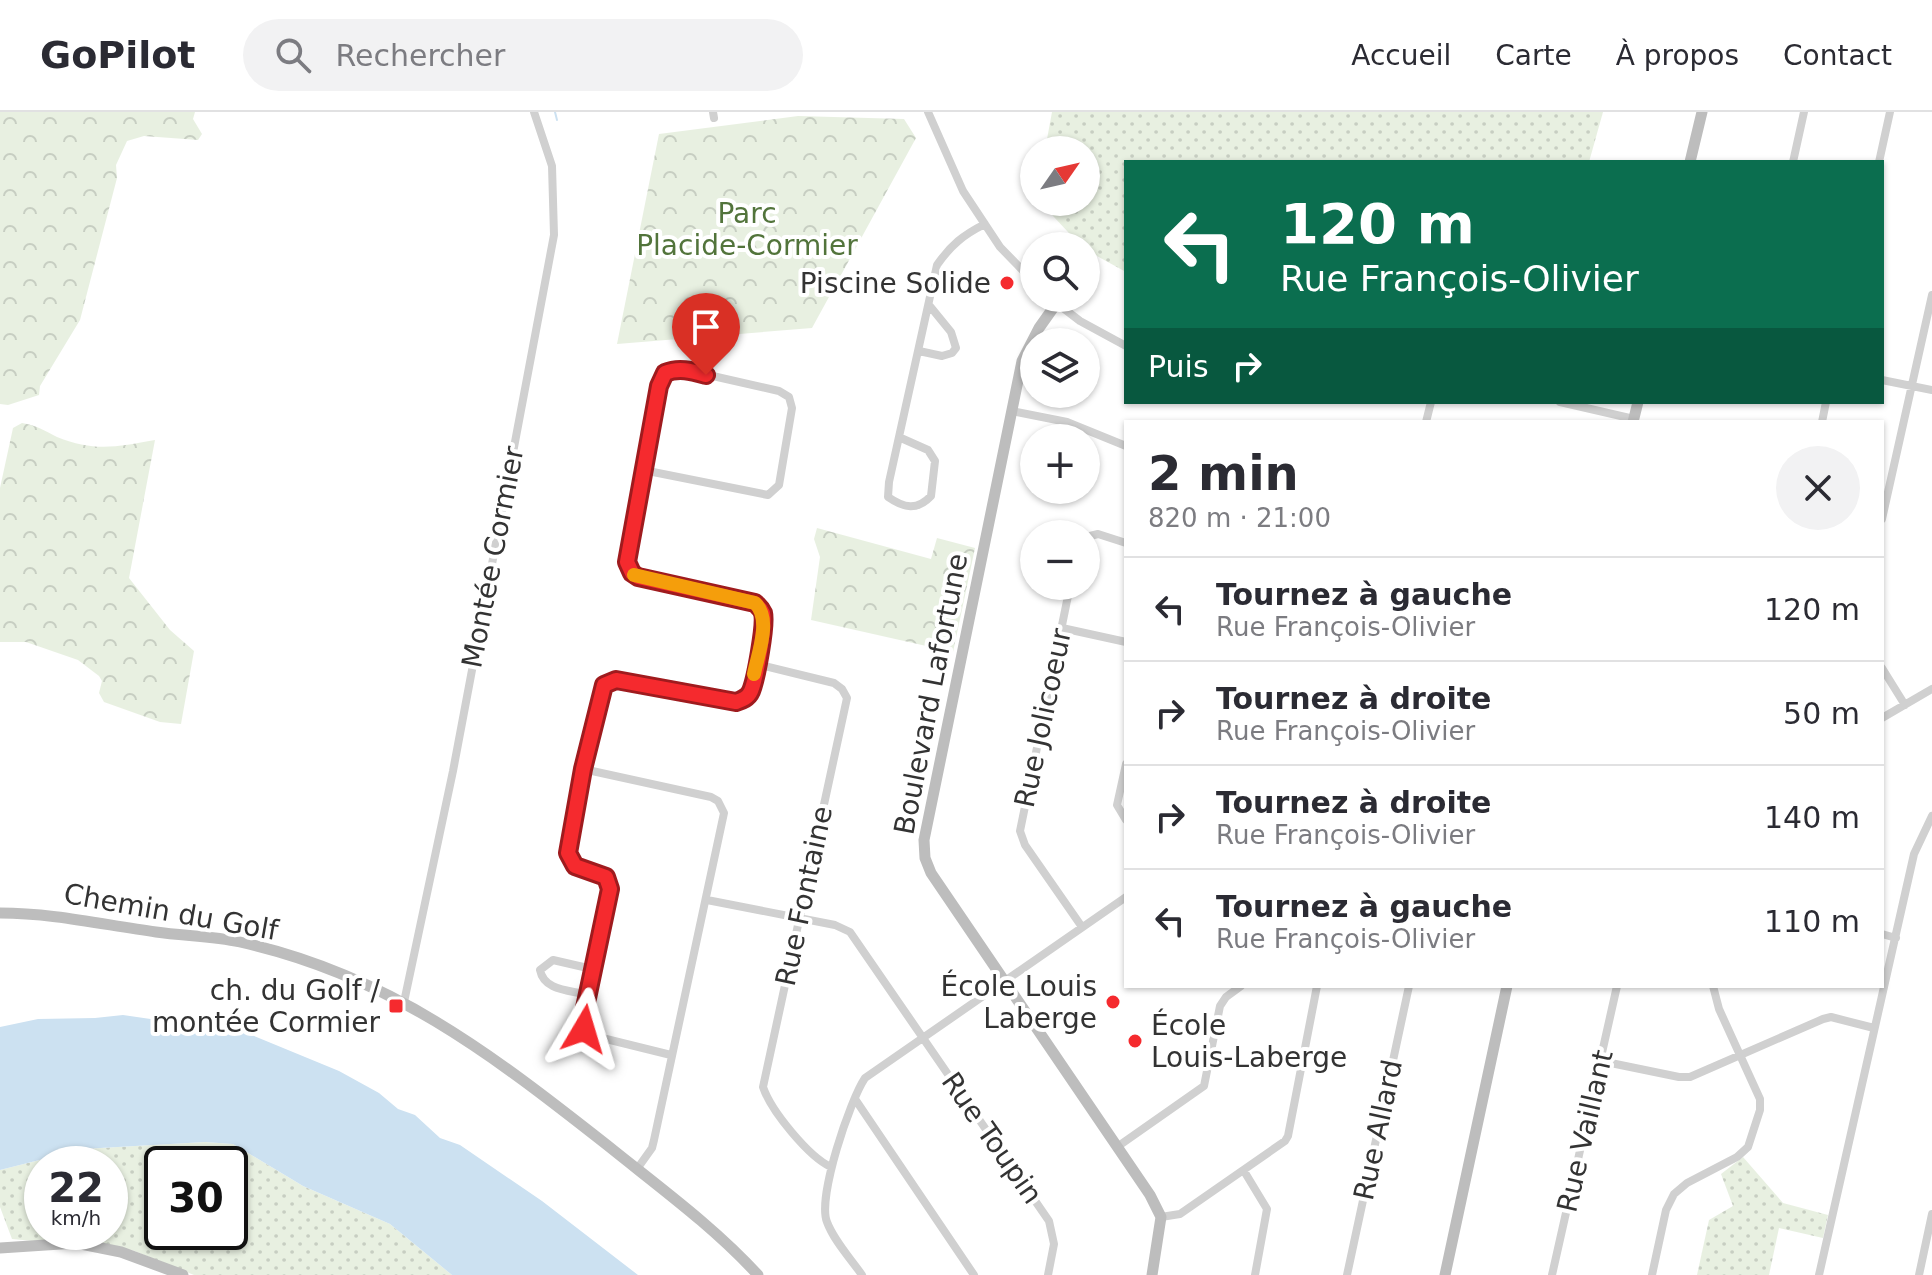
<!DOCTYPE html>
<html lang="fr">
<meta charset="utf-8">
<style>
body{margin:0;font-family:"DejaVu Sans",sans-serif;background:#f2f2f3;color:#2b2b33;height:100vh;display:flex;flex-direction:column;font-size:30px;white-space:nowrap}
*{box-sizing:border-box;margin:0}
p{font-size:26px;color:#7c7c81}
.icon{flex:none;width:44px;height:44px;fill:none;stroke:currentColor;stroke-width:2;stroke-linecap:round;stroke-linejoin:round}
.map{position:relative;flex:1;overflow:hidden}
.details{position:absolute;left:1124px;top:308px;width:760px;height:568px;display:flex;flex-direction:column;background:#fff;border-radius:0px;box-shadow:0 2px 6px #0004}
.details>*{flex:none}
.banner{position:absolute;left:1124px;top:48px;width:760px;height:244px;border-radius:0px;box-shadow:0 2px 6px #0004;background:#0b6e4f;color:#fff;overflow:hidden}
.needle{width:52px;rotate:56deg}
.buttons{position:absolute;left:1020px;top:24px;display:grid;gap:16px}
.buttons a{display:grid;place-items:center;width:80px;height:80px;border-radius:50%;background:#fff;box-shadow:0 2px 6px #0004;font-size:40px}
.speed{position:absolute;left:24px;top:1034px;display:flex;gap:16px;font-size:40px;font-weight:700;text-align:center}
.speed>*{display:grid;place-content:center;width:104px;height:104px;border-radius:50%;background:#fff;box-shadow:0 2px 6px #0004;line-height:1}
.speed small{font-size:20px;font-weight:400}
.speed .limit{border:4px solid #111;border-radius:12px;background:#fff;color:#111}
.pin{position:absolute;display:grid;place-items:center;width:68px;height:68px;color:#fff;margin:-82px -34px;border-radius:50% 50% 50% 0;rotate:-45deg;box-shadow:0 0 8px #0007}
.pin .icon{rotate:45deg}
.me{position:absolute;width:88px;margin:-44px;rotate:7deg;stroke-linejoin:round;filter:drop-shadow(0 0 6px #0008)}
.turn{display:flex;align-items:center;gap:28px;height:168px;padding:0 24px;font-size:36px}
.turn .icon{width:104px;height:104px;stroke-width:2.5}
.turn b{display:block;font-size:56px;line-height:68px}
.then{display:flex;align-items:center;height:76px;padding:0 24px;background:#0003;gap:16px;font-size:30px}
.round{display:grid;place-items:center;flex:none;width:84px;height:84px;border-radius:42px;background:#f2f2f3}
.overview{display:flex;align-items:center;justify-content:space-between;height:136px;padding:0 24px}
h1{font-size:48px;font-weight:700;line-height:60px}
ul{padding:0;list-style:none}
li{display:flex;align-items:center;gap:24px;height:104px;padding:0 24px;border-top:2px solid #e1e1e2}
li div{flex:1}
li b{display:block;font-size:30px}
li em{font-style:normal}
header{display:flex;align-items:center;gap:48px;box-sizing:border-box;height:112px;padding:0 40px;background:#fff;border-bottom:2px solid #e1e1e2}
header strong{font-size:38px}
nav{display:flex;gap:44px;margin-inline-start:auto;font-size:28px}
.search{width:560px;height:72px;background:#f2f2f3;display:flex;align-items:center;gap:20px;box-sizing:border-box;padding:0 28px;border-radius:44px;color:#7c7c81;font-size:30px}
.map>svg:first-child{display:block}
.forest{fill:url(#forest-crowns)}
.park{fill:url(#park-dots);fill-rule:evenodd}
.water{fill:#cce1f1}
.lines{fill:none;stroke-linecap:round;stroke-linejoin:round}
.stream{stroke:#cce1f1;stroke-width:2}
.street{stroke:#d0d0d0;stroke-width:8}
.secondary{stroke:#bdbdbd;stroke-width:11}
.route-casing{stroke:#9f1b1e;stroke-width:20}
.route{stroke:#f52a2e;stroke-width:14}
.slow{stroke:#f59e0b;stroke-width:14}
.poi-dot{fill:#f52a2e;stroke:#fff;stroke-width:3}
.labels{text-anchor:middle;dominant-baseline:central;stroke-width:8;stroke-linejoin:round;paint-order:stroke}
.park-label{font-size:28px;fill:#52743b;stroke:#fff}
.poi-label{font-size:28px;fill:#333;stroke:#fff;text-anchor:end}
.street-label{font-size:28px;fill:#333;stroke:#fff}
</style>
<header>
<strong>GoPilot</strong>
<div class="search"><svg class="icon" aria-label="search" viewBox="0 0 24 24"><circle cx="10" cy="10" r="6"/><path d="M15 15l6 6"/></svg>Rechercher</div>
<nav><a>Accueil</a><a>Carte</a><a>À propos</a><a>Contact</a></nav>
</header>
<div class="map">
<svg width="1932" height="1163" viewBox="0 0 1932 1163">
<defs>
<pattern id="forest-crowns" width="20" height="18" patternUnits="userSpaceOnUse" patternTransform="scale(2)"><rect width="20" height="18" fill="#e8f0e1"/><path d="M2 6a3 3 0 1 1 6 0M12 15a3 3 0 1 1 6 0" fill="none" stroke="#c7cec2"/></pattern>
<pattern id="park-dots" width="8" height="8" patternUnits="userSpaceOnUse" patternTransform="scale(2)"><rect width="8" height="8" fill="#e8f0e1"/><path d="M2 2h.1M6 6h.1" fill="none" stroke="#c7cec2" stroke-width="1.8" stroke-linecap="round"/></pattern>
</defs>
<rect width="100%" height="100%" fill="#fff"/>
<path class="forest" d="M0,0h195l-2,7 9,15 -4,6 -54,-4 -17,5 -11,24 1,13 -37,142 -40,66 -1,9 -31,10 -8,-1z
M798,4l106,3 12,19 -104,190 -195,16 42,-210z
M22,311c14,2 23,8 35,14 37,15 60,10 98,3l-26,138 41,52 24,21 -13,73 -21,-2 -56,-20 -5,-9 3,-12 -3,-5 -21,-16 -52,-18h-26v-154l13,-60z
M817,416l114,31 6,-21 38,10 -22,104 -142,-32 9,-63 -6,-18z"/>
<path class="park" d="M1052,0h551l-14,50h-463v110l-40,-22v-4h-5l-41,-44h46v-52h-41z
M205,1030l28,2 70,42 87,38 62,51h-258l-62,-25 -120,-11 -12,-32v-37l83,-21zM42,1052h68v68h-68zM162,1052h68v68h-68z
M1743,1045l40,46 45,12 -5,23 -44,-10 -10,47h-72l12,-55 24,-14 -12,-32z"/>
<path class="water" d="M123,903l124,18 92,38 40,22 19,16 17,6 25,23 20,7 82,56 96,74h-186l-62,-51 -87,-38 -70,-42 -28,-2 -122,7 -83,21v-143l38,-8 57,-1z"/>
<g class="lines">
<path class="stream" d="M555,0l2,8"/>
<path class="street" d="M713,0l1,6
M928,0l35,79 37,56 34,35
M1793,50l11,-50
M1879,50l11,-50
M1050,186l30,23 46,25
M919,239l23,5 10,-3 4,-5 -5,-16 -22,-27
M1882,268l50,10
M1560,290l74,17
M1012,299l55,11 59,24
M1426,310l5,-20
M1822,310l4,-20
M901,326l27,12 7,11 -4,35c-14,15 -27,12 -43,1l1,-15 48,-217c14,-20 26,-30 48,-41
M643,358l125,25 11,-10 13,-77 -3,-11 -10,-6 -97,-22 -17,4 -6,13 -32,176 5,11 6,4 117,26 6,5 3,13 -13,69 -8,10 -7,2 -120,-22 -12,5 -21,84 -15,84 7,13 31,11 4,12 -28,133 2,7 6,6 81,20
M1882,407l50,-224
M1086,425l12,-3 28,9
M1070,474l-50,245 5,14 57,82
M1062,516l64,14
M756,552l78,19 8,6 5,9 -84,389c8,24 46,70 68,80
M1882,556l23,37
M1882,606l50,-29
M1126,652l-9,41 9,15
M583,657l128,28 7,4 6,12 -70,327 -2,8 -15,21
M707,788l128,25 15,7 199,289 5,23 -6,31
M1882,822l14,4
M588,883c-18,-5 -44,-4 -48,-25l13,-10 39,9
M404,890l49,-231 101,-536 -2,-69 -18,-54
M1601,949l78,16h11l133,-58 8,-2 43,11
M855,987l119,176
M1117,1035l87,-61 16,-80 6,-9 15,-11
M1244,1059l23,38 -12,66
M1161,1105l19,-3 105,-73 3,-5 29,-150
M862,1163c-11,-16 -28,-34 -35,-53 -10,-24 23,-122 38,-144l261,-181
M1347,1163l62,-289
M1552,1163l65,-289
M1652,1163l14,-65 8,-16 13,-11 50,-26 11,-10 12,-37v-11l-41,-90 -6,-23
M1819,1163l95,-421 18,-38
M1919,1163l13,-61"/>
<path class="secondary" d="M1690,50l12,-50
M1056,192l-17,24 -17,33 -98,479 1,18 6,15 219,322 11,22 -9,58
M1633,310l5,-20
M0,801c53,0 104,12 156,19 28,4 57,4 84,10 149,33 250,111 367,203 52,42 106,81 151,130
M0,1136l76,-5 45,9 62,23
M1445,1163l62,-289"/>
</g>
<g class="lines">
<g class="route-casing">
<path id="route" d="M584,917l-2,-7 28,-133 -4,-12 -31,-11 -7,-13 15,-84 21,-84 12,-5 120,22c6,-2 12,-4 15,-11 5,-12 15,-67 12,-78 -2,-5 -4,-6 -8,-10l-117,-26 -6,-4 -5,-11 32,-176 6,-13c14,-6 27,-2 41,2"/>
</g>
<use href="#route" class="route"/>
<path class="slow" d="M634,463l121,28c17,16 3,50 -1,71"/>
</g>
<g class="poi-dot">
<circle cx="1007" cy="171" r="8"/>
<circle cx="1113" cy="890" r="8"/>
<rect x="388" y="886" width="16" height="16" rx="4"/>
<circle cx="1135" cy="929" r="8"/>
</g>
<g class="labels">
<g class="park-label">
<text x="747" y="101">Parc<tspan x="747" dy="32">Placide-Cormier</tspan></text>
</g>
<g class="poi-label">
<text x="991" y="171">Piscine Solide</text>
<text x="1097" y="874">École Louis<tspan x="1097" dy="32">Laberge</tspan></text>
<text x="380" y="878">ch. du Golf /<tspan x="380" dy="32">montée Cormier</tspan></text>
<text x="1151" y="913" text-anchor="start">École<tspan x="1151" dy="32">Louis-Laberge</tspan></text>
</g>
<g class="street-label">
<text transform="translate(493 445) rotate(-79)">Montée Cormier</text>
<text transform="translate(931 582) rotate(-79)">Boulevard Lafortune</text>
<text transform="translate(1043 606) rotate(-78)">Rue Jolicoeur</text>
<text transform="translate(804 784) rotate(-78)">Rue Fontaine</text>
<text transform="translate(171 800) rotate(10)">Chemin du Golf</text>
<text transform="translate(1378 1018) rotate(-78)">Rue Allard</text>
<text transform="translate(1585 1019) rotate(-77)">Rue Vaillant</text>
<text transform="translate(992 1026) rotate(55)">Rue Toupin</text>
</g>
</g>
</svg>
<div class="buttons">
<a><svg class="needle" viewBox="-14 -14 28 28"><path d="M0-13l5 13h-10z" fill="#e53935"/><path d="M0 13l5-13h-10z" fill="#7c7c81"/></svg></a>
<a><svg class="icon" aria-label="search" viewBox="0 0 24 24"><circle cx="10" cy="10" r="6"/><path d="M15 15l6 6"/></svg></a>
<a><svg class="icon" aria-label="layers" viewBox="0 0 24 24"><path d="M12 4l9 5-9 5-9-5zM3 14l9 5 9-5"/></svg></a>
<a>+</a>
<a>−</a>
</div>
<div class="speed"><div>22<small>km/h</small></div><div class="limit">30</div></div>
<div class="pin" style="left:706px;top:263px;background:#d93025"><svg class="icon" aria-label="arrive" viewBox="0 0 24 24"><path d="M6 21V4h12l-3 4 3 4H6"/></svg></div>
<svg class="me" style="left:584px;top:917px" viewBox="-20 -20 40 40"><path d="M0-17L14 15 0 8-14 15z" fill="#f52a2e" stroke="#fff" stroke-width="4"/></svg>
<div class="banner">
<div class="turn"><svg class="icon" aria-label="left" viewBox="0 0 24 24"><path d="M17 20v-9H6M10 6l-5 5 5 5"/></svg><div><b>120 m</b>Rue François-Olivier</div></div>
<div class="then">Puis<svg class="icon" aria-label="right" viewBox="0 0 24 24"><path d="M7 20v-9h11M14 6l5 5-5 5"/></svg></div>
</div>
<section class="details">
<div class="overview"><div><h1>2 min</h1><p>820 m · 21:00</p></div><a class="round"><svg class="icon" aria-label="close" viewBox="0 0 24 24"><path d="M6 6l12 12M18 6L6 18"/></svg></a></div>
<ul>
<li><svg class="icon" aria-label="left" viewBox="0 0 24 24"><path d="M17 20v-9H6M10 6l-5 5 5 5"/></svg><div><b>Tournez à gauche</b><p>Rue François-Olivier</p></div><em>120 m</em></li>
<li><svg class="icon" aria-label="right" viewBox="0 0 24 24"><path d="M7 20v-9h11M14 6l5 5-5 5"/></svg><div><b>Tournez à droite</b><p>Rue François-Olivier</p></div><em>50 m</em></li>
<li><svg class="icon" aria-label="right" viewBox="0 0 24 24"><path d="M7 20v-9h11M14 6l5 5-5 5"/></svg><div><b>Tournez à droite</b><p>Rue François-Olivier</p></div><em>140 m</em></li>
<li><svg class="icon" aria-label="left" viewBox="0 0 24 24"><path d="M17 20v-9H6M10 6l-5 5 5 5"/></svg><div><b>Tournez à gauche</b><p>Rue François-Olivier</p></div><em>110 m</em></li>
</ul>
</section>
</div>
